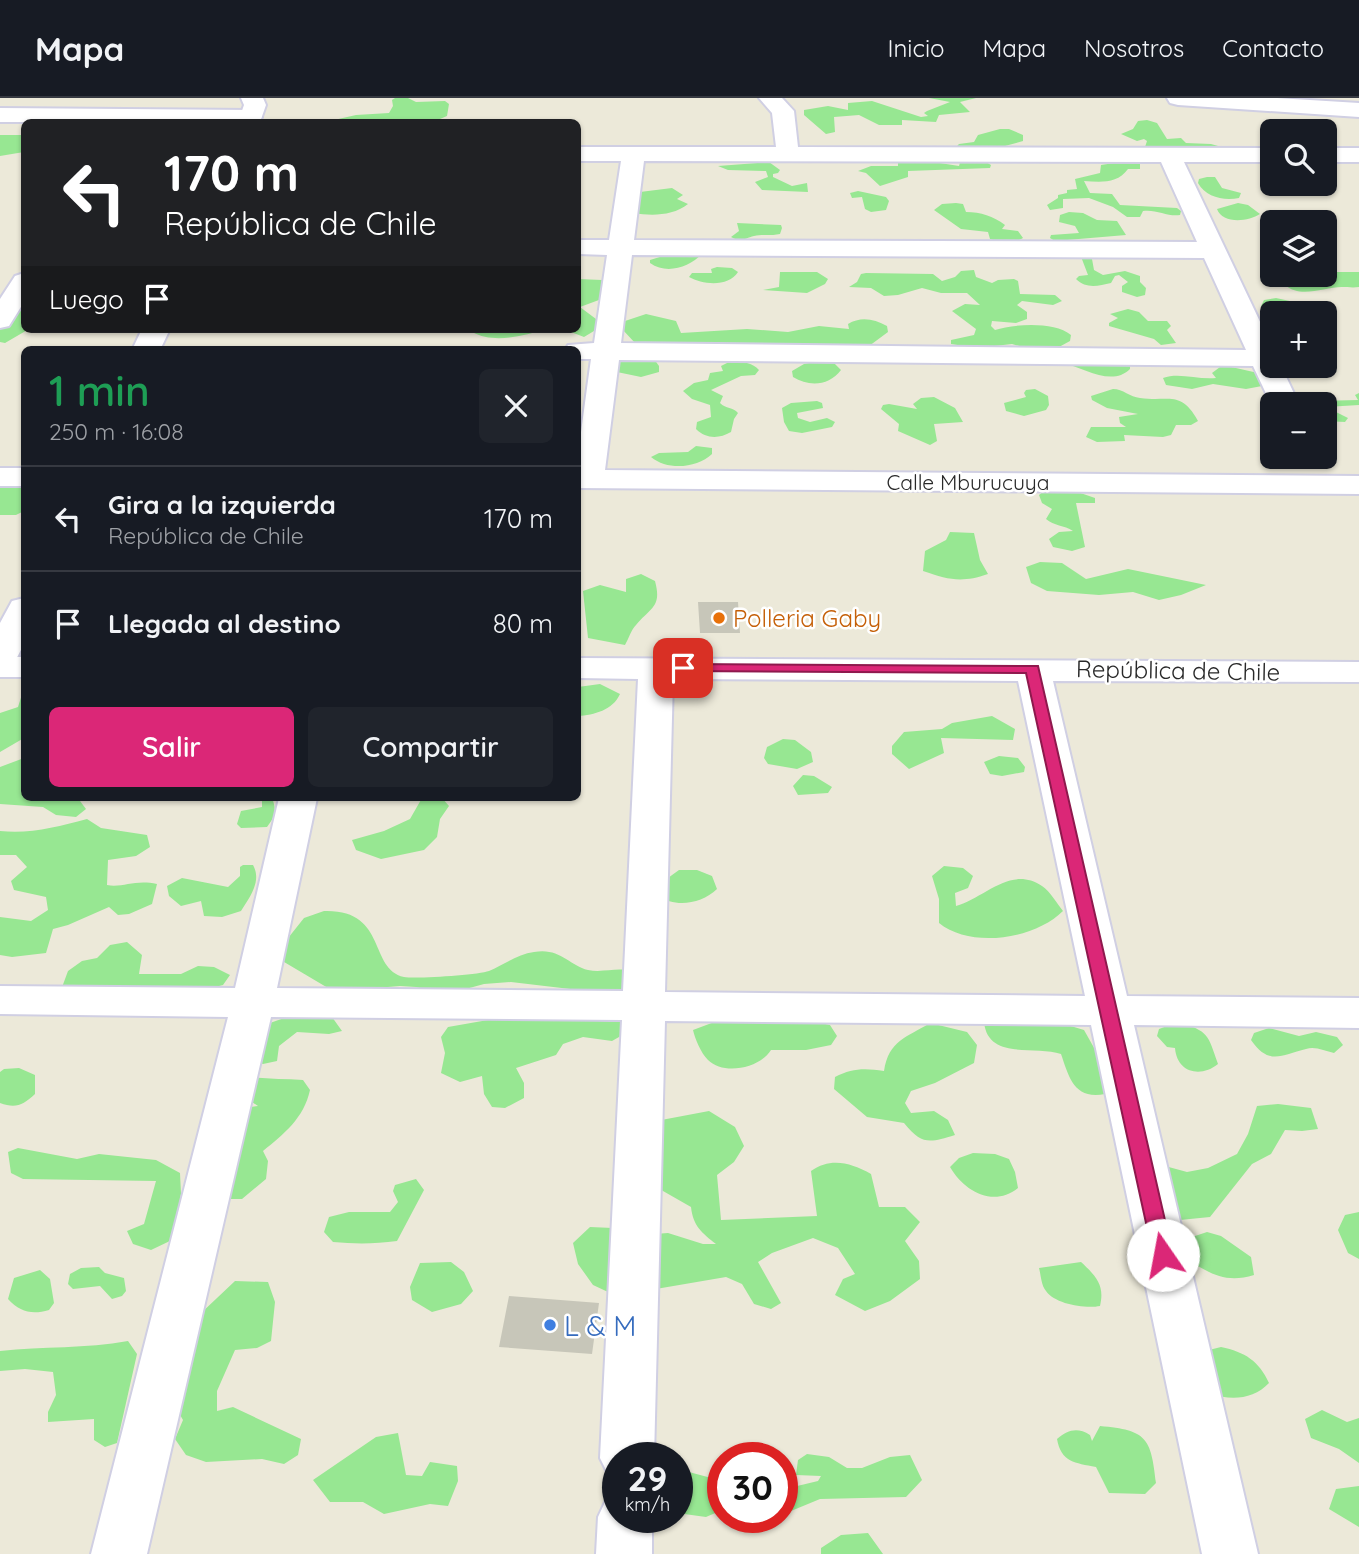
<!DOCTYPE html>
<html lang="es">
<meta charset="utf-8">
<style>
body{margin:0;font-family:Quicksand,sans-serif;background:#20242c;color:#f1f3f6;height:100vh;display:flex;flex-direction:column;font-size:26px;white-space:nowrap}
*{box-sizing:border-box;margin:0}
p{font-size:23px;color:#9ea1a6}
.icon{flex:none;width:38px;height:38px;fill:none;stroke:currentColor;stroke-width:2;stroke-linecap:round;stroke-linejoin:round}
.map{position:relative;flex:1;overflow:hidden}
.panel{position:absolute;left:21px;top:248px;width:560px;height:455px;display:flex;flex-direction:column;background:#171b24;border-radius:10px;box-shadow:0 2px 5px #0004}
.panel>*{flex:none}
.top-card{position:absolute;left:21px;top:21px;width:560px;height:214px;border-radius:10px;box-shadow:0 2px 5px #0004;background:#202124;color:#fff;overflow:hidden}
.tools{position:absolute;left:1260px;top:21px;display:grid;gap:14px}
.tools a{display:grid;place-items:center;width:77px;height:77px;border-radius:10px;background:#171b24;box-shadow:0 2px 5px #0004;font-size:35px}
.speed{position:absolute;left:602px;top:1344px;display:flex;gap:14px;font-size:35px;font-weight:700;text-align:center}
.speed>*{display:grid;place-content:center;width:91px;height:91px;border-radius:50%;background:#171b24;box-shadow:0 2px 5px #0004;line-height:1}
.speed small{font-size:18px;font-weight:400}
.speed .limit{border:10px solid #d22;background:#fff;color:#111}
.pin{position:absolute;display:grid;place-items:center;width:60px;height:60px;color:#fff;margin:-30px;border-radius:14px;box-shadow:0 4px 10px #0006}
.me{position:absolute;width:77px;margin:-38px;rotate:348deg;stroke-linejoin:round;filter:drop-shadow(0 0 5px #0008)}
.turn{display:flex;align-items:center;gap:24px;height:147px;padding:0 28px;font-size:32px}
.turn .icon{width:91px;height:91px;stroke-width:2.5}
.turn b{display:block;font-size:49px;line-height:60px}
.then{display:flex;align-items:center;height:66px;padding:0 28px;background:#0003;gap:14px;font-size:26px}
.round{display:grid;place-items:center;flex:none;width:74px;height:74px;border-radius:10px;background:#20242c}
.headline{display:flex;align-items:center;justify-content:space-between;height:119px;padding:0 28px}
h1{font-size:42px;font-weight:600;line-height:52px;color:#1e9e55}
.button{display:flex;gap:14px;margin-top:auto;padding:14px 28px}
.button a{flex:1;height:80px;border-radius:10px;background:#db2777;color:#fff;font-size:28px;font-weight:600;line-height:80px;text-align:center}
.button a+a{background:#20242c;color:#f1f3f6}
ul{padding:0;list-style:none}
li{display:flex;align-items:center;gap:21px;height:105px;padding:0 28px;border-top:2px solid #363941}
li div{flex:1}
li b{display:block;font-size:26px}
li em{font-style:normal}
header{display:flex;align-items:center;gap:42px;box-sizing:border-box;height:98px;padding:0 35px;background:#171b24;border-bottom:2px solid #363941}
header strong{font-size:33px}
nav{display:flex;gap:38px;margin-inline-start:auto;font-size:24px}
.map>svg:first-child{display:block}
.green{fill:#97e792}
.building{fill:#c7c6b9}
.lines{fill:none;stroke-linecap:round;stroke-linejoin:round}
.minor-casing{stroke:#d0cfe3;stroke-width:4}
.secondary-casing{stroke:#d0cfe3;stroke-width:4}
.minor{fill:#fff;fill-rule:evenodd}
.secondary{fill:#fff;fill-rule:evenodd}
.route{fill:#db2777;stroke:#8e194d;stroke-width:2}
.food-dot{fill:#e8710a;stroke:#fff;stroke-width:2.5}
.shop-dot{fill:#3f7fe0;stroke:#fff;stroke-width:2.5}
.labels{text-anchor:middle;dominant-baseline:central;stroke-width:5;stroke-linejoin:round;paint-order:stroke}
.far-street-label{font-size:21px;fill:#292929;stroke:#fff}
.food-label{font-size:24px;fill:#c56008;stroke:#fff;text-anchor:start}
.street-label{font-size:24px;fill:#292929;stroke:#fff}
.near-shop-label{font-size:28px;fill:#366cbe;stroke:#fff;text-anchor:start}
</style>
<header>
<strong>Mapa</strong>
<nav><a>Inicio</a><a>Mapa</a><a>Nosotros</a><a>Contacto</a></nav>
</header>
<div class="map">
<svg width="1359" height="1456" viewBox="0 0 1359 1456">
<rect width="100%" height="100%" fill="#ece9d9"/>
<path class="green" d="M395,0h13l8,4 29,-1 4,3 -2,12 -14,6 -99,-2 22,-5 33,-2 4,-7 -1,-6z
M929,0h47l-16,4 10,10 -31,3 -3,7 -34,-2v5h-23l-20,-10 -25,2 1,15 -9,2 -22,-19v-5l24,-4 20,4v-7l24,-2 49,16 7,-1 -4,-3 3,-2 23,-9z
M1147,22l10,3 10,16 14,-1 5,5 25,1 14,4 -2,2 -73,-1 -5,-2 2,-6 -3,-2 -7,2 -16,-7 12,-5 5,-8z
M1009,31l14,6v6l-18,5 -51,3 5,-5 15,-2 4,-7 22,-6z
M0,37h24v17l-24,4z
M961,61h20l10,6 -1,3 -82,3v6l-28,9 -14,-13 -8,-2 13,-5h27v-3l29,-2 32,5z
M1134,62l6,3v6h-12c-11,15 -27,13 -44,12l6,12 22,1 8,11 57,3 4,3 -1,4c-12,2 -24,-6 -37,-4l-3,6h-13l-14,-10 -24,-9 -26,1v9l-13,2 -3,-5 11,-7v-3l9,-2v-3l10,-1 -2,-10 25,-6 1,-8z
M769,64l11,8 -2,3 -5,1v3l19,9 15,-3 1,9 -46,-2 -7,-8 13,-5 -2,-6 -38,-1 -10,-4z
M1207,79h8l7,11 19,5 -2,5c-16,3 -33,-1 -41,-15l1,-4z
M672,90l11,7 -6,4 11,5c-15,12 -37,12 -54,9v-13l6,-1 -3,-3 3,-4z
M858,93l28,6 3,4 -3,9 -15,2 -6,-3 -3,-12 -10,1 -2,-5z
M956,105l7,1 3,8c15,0 27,4 39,13l-3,4 16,2 5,7c-10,6 -23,5 -33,1l-2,-7 -27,-3 -27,-19 8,-6z
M1238,105l10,2 12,9c-12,8 -38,10 -43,-5z
M1069,114l14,1 14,7 20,1 9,14 -71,6 -5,-3 1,-3 28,-2 -4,-7 -16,-4 1,-7z
M737,125l44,2 1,3 -2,6c-9,2 -18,0 -26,2 -9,2 -13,7 -23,1l8,-6z
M1112,152l47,1 12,3 -13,4 -66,1 2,11 9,5 22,-4 15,5v6l6,6 -1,7 -8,2 -15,-5v-6l6,-4 -9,-7 -4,1 -4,7c-13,3 -25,6 -35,-4l3,-3 9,-1 -8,-21z
M702,156c-13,13 -35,21 -52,9v-3l13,-4z
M717,169l15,1 6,4c-9,15 -35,13 -49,5l3,-4h20l-1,-4z
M974,172l2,7 16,6 6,-3 16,-1 4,2 2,13 35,1 7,6 -9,4 -31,-4 -5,4 10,7v7l-11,4 -24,-2 -1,5 4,4c19,-6 59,-9 76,5l-1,6 -11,6h-36l-11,-3 -35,4 -26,-4v-4l23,-5 2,-6 -24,-18 13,-7 15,1 -13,-12h-26l-19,-5 -24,7 -14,1 -13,-8 -22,-1 8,-5 4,-8 5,-1 67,1 9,7 13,-4 6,-6z
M780,174h37l11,7 -3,5 -18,9 -44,-3 16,-3z
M1325,174h34v15c-6,1 -12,0 -17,0 -18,0 -41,12 -57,-2l4,-5 36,1z
M578,181l24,1 9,5 -4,12 -27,10 20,15 -1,6 -15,9 -13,-5 7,-5z
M1276,200l23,5 -3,10h-24v17l-7,-7 5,-5 -9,-12 3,-6z
M24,211v20h5l-24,14 -5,-1v-15l10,-12z
M1128,211l11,3 9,9h19l4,5 -4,4 9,13 -15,2 -7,-6 -45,-13v-3l9,-5 -8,-4z
M646,216l30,7 5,12 66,-4 41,3 31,-6 30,3 -1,-5c13,-8 26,-5 39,2l1,6 -23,17h-55l-10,-4 -19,4 -145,-5 -14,-15 3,-8z
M474,231h72c-23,7 -52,15 -74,3z
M642,260l12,1 5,7v6l-18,5 -24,-5 -2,-10z
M825,262l9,3 7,7c-12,16 -32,17 -48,7l-1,-6 12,-7z
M729,264c11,0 22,-1 30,8l-4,5 -14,1 -30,14 12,6 -3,7c6,6 13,4 18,10l-4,6 -3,13c-12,7 -25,7 -35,-3l1,-7 14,-5 -1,-12 -18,-6 -9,-8 11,-8 14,-3 2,-7 13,-2 -2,-5z
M1063,265h67v6c-18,18 -46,-1 -67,-6z
M1227,268l31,7 6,7 -2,6 -16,3 -33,-5 -21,5 -26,-4 -3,-7c16,-6 35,2 53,0l-4,-5 8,-6z
M1035,291l13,7 1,9 -3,5 -22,6 -18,-5 -2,-8 22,-6 -2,-4 2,-3z
M1113,291c10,0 17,8 27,9 29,4 41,-8 58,23l-7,4h-15l-5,10 -8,2 -39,-2 1,6 -28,1 -11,-5 5,-10h35l-6,-4 -1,-6 19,-3 -31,-6 -15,-8 -1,-4z
M1359,295v12l-33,2 22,11 -3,4 -20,-1v-17h-15l8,-3 40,-1 -3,-5z
M934,299l21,11 8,14 -29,2 3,17 -7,4 -32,-14 1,-7 -18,-15 2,-4 6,-1 28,5 -4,-5 8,-6z
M817,303l5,2 1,5 -26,5 1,5 12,4 17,-4 8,4 -3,5 -30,6 -13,-2 -5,-9 -2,-14 9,-5z
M696,348l16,2v6c-15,14 -44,17 -61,3l8,-4 29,-1z
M24,387v26l-8,4h-16v-28z
M1066,390l29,10v5h-19l9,44 -13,4 -19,-4 -4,-8 10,-7 14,-1c-9,-6 -19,-5 -27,-12l6,-10 -10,-6 -3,-8 5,-4z
M950,434l24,1 6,27 8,14c-26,9 -39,6 -65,-3l2,-20 21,-11z
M1040,464l22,1 24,16 42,-10 78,16 -25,10 -22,5 -26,-8 -34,3 -52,-4 -16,-8 -5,-16z
M641,476l14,7c7,26 -4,26 -19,44 -5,5 -7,13 -11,20l-37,-7 -5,-47 17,-6 26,7v-13z
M600,586l20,10c-7,16 -26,21 -42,22v-29z
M24,590v50l-24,14v-39l18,-6z
M992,618l23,13 -2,11 -72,-2 3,15 -35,16 -17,-15v-8l12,-14 38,-3 10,-6z
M783,641l12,1 16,12 2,10 -16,7 -29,-5 -4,-6 3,-11z
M999,658l19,2 7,9 -1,5 -22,4 -12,-2 -6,-12z
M24,660v40h38l18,3 6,8 -10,8 -20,-2 -13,-8 -43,-3v-37z
M803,677l11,1 18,11 -4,6 -30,2 -5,-9z
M262,700h10c5,12 3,19 -5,29l-26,1 -4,-4 4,-13 21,-4z
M422,700h20l7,8 -9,13 -3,18 -13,13 -43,9 -25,-9 -4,-10 32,-9 26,-12z
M87,721l14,9 46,7 3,12 -14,9 -28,4 -1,25c16,3 28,-6 50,-1l-5,20 -23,10 -11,1 -9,-8 -41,18 -15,4 -7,24 -34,4 -12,-2v-38l31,4 17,-11 -2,-13 -32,-7 -3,-9 16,-14 -11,-12h-16v-24c31,3 57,-4 87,-12z
M243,767h10c9,16 -3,32 -12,46l-19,6 -18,-1 -3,-15 -20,5 -12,-10 -2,-10 15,-8 46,9 12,-11v-9z
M944,768l19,2 10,8 -5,12 -13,5 1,13c29,-8 54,-41 86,-20 8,5 15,18 21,25 -28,28 -92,38 -124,12v-24l-7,-23z
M679,772h18l15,6 5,13c-16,15 -41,19 -59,7l3,-13z
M324,813c64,-2 44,58 80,66 12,2 74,-2 85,-6 14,-6 29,-17 45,-19 25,-5 35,13 54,18 15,3 29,-3 43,1l-3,17 -24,5 -93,-11 -27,2 -40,11 -28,-8 -16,-1 -49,4 -23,-2 -49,-29 -2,-7 27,-34z
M127,844l15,13 -3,19h42l17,-8 16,1 16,8 -7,10 -19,5h-143l7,-19 14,-10 15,-3 13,-13z
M287,919h45l10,14 -13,3 -32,-2 -18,14 -2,15 -14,3 -9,-3 16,-38z
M505,919l117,5 4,11 -14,8 -29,-4 -20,7 -7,11 -40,13 8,15v15l-19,10 -13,-1 -8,-13 -2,-18 -22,6 -19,-9 4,-20 -4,-16 7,-10z
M733,921c15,3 26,0 40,0 20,0 38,2 57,6l7,11 -6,9 -25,5h-35c-11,18 -47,26 -63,10 -7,-7 -13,-21 -15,-30l24,-9z
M1054,923l30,9 18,32 -1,13 7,15 -3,4c-31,6 -36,-17 -44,-40 -25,-9 -73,7 -77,-32z
M1178,924c31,9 30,13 40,42 -17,14 -41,9 -43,-16l-8,-1 -10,-11 2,-7z
M930,925l37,9 10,13 -3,18 -39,20 -24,8 -6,12 6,10 23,-2 14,9 7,15c-26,8 -33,10 -51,-12l-37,-6 -33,-28 1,-12c17,-9 30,-9 49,-6 5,-31 22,-33 46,-48z
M1269,930l30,8 17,-4 21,5 6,8 -9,8c-9,-2 -19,-7 -28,-4 -25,6 -37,17 -55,-9l3,-7z
M19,970l16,7v19c-12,11 -19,15 -35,9v-31l4,-3z
M248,979c19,2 36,2 55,3l7,10c-6,28 -26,44 -47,61l5,10 -2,18 -24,20h-34l35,-91 15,-2 -12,-8z
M1278,1006l33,4 7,21 -16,2 -17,-1 -14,24 -19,10 -42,53 -30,3 -38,-14 23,-40 22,6 21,-4 29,-14 11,-20 9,-28z
M709,1013l26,16 9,19 -10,16 -17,13 4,45 96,-4 -6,-45c20,-14 40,-8 60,3l8,33h26l15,15 -15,19 14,20 1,18 -30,22 -25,10 -30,-16 8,-16 12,-5 -17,-26 -25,-10 -41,15 -14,9 23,41 -10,6 -17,-5 -12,-20 -16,-7 -76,13 -42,2 -15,-7 -15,-21 -5,-21 17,-16 23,1 28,7 27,-2 35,11h13c-14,-11 -23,-18 -25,-37l-35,-20v-66z
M18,1050l59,11 22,-5 57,6 24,13 1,21 -9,46 -21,10 -18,-6 -6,-13 17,-7 12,-43 -133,-2 -12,-6 -3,-21z
M973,1055l22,1 14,5 6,13 3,16c-25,20 -54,3 -68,-21l9,-9z
M416,1081l8,11 -27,51c-22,3 -42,3 -64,1l-9,-10 5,-15 20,-5h41l8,-10 -5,-11 2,-6z
M1359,1114v47l-11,-6 -10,-23 7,-15z
M1207,1134l14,4 30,21 3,18c-29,9 -45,-2 -69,-17l1,-19z
M451,1164l13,10 9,19 -12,13 -29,8 -20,-12 -2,-13 10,-24z
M1081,1164c15,14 24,23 19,44 -15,3 -45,-2 -54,-15 -5,-6 -5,-16 -7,-23z
M99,1169l6,6 19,5 2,13 -4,5 -10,3 -12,-13 -27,3 -5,-5 2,-10 11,-6z
M40,1172l10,9 4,24 -5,7c-17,5 -29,2 -41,-11l6,-21z
M235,1183l33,1 7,20 -4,39 -14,7 -22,2 -18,41v20l16,-4 68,32 -3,16 -14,9 -22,-5 -56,3 -20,-7 -11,-16 8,-19 -11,-19 27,-86z
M128,1243l9,13 -20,89 -12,4 -11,-7v-21l-46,3v-10l8,-17 -3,-23 -28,-3 -25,2v-20c43,-5 86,-2 128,-10z
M1221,1249c24,5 38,14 48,36 -15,16 -37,18 -58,11l-10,-42z
M1322,1312l25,12 12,-4v45l-20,-14 -28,-11 -6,-19z
M1100,1328c47,4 51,12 56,57l-11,11 -36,-1 -13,-26c-21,-4 -35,-5 -39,-28 11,-9 20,-12 33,-4l2,6z
M398,1335l8,42 16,1 8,-14 27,4 1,15 -10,25 -18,-2 -46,10 -21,-12h-33l-17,-22 63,-43z
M807,1356l22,3 18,11h15l28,-11 20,-2 12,25 -16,17 -86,2 -29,12 -9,-1v-25l11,2 25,-6 3,-5 -25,-1 2,-15z
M689,1374l26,7 8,18 -3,14 -14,6 -29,-4v-36z
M1359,1388v41l-30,-18 7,-20z
M868,1435l15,21h-62v-6l20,-13z"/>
<path class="building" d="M698,504h40l2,31h-40z
M509,1198l90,7 -7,51 -93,-7z"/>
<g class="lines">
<g class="minor-casing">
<path id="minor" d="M759,0h23l12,13 4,36 474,1v14h-88l88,185v19h9l18,38 -27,2 -19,-40 -634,-6 -14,110 754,6v18l-781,-6v-34l13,-95h-13v-9h-13l3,-5 26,-2 13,-88 -29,-1v-14h31l12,-79h-43v-14h198l-4,-34zM644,63l517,1 36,80 -563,-2zM632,157l572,3 42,92 -625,-7z
M1167,0h110l82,5v14l-181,-12 -8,-2z
M0,10l251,2 8,2 3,5 -6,5h-256z
M1325,50h34v14h-34z
M24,175v29l-15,24 -9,2v-29l15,-23z
M0,370h24v18h-24z
M0,559h24v20h-24z
M578,560l781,4v20l-306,-1 74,315 232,2v30l-225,-3 124,529h-56l-111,-529 -426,-4 -11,437h-36v19l-10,-3 -8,-16 22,-438 -351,-3 -124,537h-56l137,-537 -228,-3v-28l235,2 44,-190h38l-40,190 346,3 15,-312 -60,-1zM673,581l345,2 67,315 -420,-4z
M618,1398v21h34v37h-56l2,-37 8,-17z"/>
</g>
<g class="secondary-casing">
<path id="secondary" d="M241,0h22l3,7 -6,17h-22l6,-17z
M142,231h28l-10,21h-28z
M24,500v46l-12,23 -12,3v-47l12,-22z"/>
</g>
<use href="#minor" class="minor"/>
<use href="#secondary" class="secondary"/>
</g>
<path class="route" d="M683,566l355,2 135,589 -3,6 -7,2 -7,-2 -3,-6 -127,-582 -348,-2 -2,-3 2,-3z"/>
<circle class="food-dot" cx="719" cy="520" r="7"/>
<circle class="shop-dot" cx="550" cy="1227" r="7"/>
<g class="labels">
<g class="far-street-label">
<text x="968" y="384">Calle Mburucuya</text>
</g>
<g class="food-label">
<text x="733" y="520">Polleria Gaby</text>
</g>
<g class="street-label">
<text transform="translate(1178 572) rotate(1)">República de Chile</text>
</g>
<g class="near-shop-label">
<text x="564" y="1227">L &amp; M</text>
</g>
</g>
</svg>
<div class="tools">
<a><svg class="icon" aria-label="search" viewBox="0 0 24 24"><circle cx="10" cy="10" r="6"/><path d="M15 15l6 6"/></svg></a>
<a><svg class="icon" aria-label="layers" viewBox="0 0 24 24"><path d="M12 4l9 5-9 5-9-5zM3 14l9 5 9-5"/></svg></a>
<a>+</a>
<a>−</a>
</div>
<div class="speed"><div>29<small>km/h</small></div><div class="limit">30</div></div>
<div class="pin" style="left:683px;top:570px;background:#d93025"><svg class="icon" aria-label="arrive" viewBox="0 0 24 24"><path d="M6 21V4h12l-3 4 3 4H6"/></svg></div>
<svg class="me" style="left:1163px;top:1157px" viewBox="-20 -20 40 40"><circle r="19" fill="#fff"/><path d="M0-13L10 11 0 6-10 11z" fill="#db2777"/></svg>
<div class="top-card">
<div class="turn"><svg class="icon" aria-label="left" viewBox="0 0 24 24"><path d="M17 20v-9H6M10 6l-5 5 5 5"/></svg><div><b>170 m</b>República de Chile</div></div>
<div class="then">Luego<svg class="icon" aria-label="arrive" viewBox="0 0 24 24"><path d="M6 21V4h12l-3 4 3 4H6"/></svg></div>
</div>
<section class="panel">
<div class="headline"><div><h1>1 min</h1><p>250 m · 16:08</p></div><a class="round"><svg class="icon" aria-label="close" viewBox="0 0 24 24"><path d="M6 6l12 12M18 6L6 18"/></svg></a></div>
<ul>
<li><svg class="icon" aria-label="left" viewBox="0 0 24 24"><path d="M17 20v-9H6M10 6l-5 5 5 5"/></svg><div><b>Gira a la izquierda</b><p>República de Chile</p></div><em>170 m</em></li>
<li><svg class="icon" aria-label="arrive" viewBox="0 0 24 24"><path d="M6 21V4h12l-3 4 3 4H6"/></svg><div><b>Llegada al destino</b></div><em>80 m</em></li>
</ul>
<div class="button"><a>Salir</a><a>Compartir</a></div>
</section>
</div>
